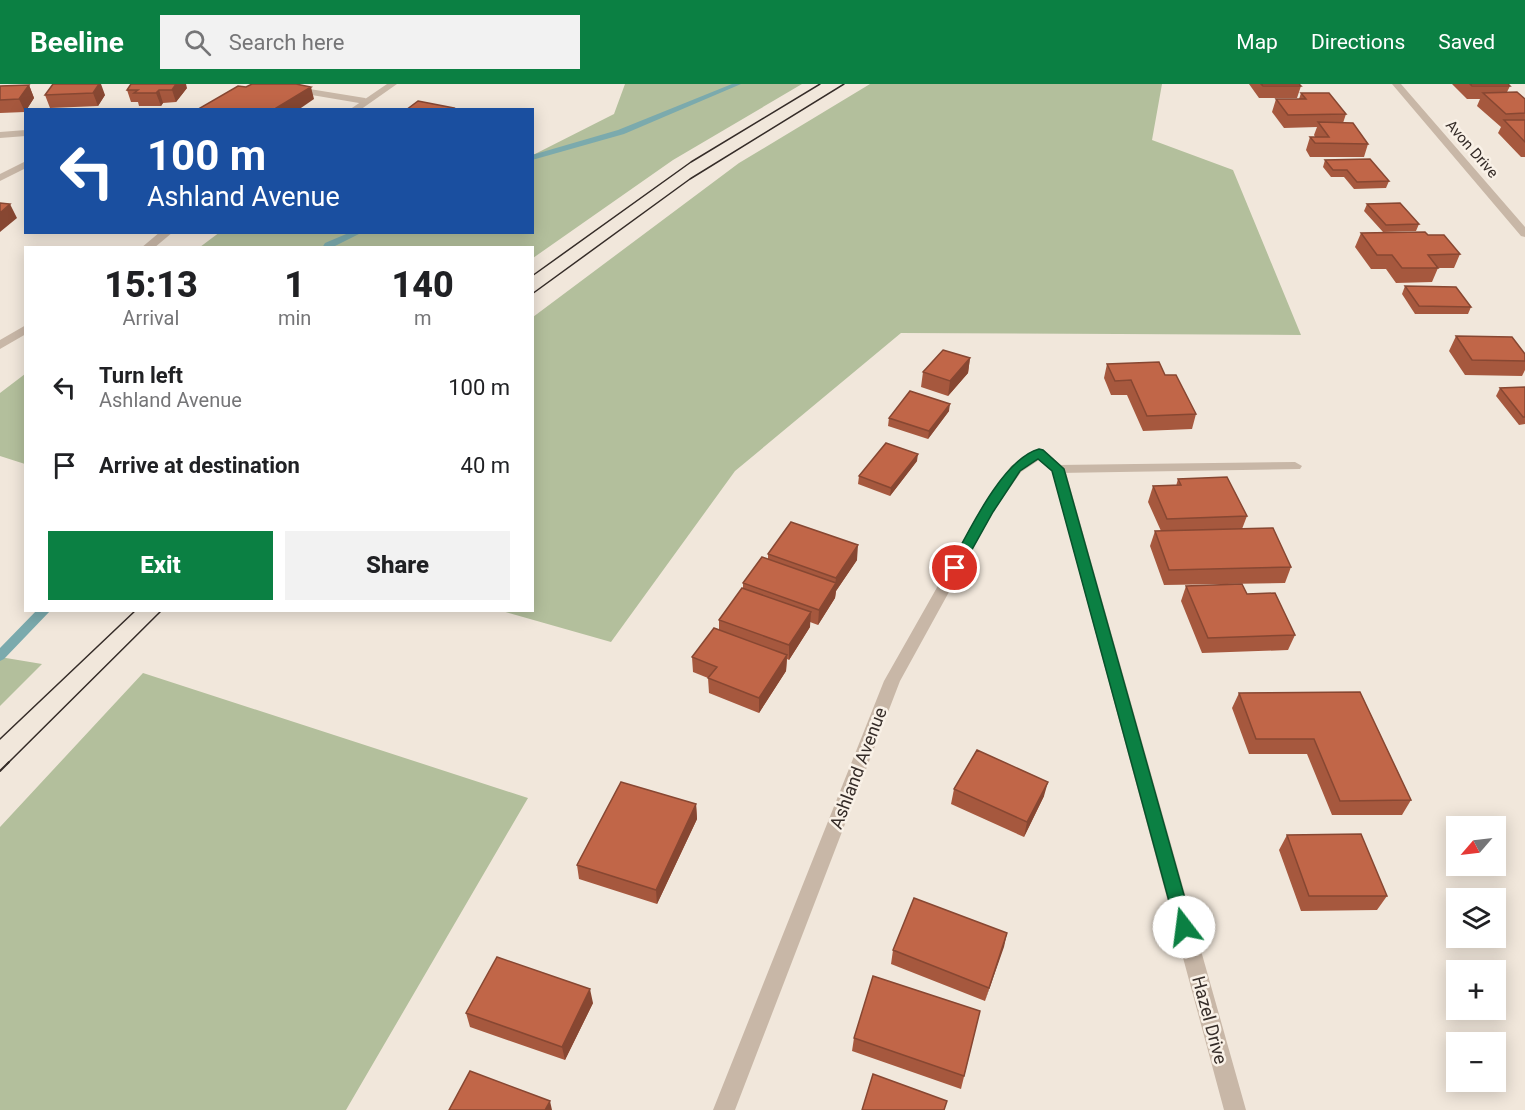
<!DOCTYPE html>
<meta charset="utf-8">
<style>
body{margin:0;font-family:Roboto,sans-serif;background:#f2f2f2;color:#202124;height:100vh;display:flex;flex-direction:column;font-size:22px;white-space:nowrap}
*{box-sizing:border-box;margin:0}
p{font-size:20px;color:#757577}
.icon{flex:none;width:33px;height:33px;fill:none;stroke:currentColor;stroke-width:2;stroke-linecap:round;stroke-linejoin:round}
.map{position:relative;flex:1;overflow:hidden}
.details{position:absolute;left:24px;top:162px;width:510px;height:366px;display:flex;flex-direction:column;background:#fff;border-radius:0px;box-shadow:0 3px 15px #0003}
.details>*{flex:none}
.hud{position:absolute;left:24px;top:24px;width:510px;height:126px;border-radius:0px;box-shadow:0 3px 15px #0003;background:#1a4fa0;color:#fff;overflow:hidden}
.needle{width:39px;rotate:242deg}
.fabs{position:absolute;left:1446px;top:732px;display:grid;gap:12px}
.fabs a{display:grid;place-items:center;width:60px;height:60px;border-radius:0px;background:#fff;box-shadow:0 3px 15px #0003;font-size:30px}
.pin{position:absolute;display:grid;place-items:center;width:51px;height:51px;color:#fff;margin:-26px;border:3px solid #fff;border-radius:50%;box-shadow:0 2px 6px #0007}
.me{position:absolute;width:66px;margin:-33px;rotate:345deg;stroke-linejoin:round;filter:drop-shadow(0 0 4px #0008)}
.turn{display:flex;align-items:center;gap:21px;height:126px;padding:0 24px;font-size:27px}
.turn .icon{width:78px;height:78px;stroke-width:2.5}
.turn b{display:block;font-size:42px;line-height:51px}
.eta{display:flex;justify-content:space-evenly;align-items:center;height:102px;text-align:center}
.eta b{font-size:36px;font-weight:800;line-height:42px}
.action{display:flex;gap:12px;margin-top:auto;padding:12px 24px}
.action a{flex:1;height:69px;border-radius:0px;background:#0b8043;color:#fff;font-size:24px;font-weight:800;line-height:69px;text-align:center}
.action a+a{background:#f2f2f2;color:#202124}
ul{padding:0;list-style:none}
li{display:flex;align-items:center;gap:18px;height:78px;padding:0 24px}
li div{flex:1}
li b{display:block;font-size:22px}
li em{font-style:normal}
header{display:flex;align-items:center;gap:36px;box-sizing:border-box;height:84px;padding:0 30px;background:#0b8043;color:#fff}
header strong{font-size:28px}
nav{display:flex;gap:33px;margin-inline-start:auto;font-size:21px}
.search{width:420px;height:54px;background:#f2f2f2;display:flex;align-items:center;gap:15px;box-sizing:border-box;padding:0 21px;border-radius:0px;color:#757577;font-size:22px}
.map>svg:first-child{display:block}
.green{fill:#b3bf9c}
.lines{fill:none;stroke-linecap:round;stroke-linejoin:round}
.stream{fill:#7baaad;fill-rule:evenodd}
.service{fill:#c8b7a7;fill-rule:evenodd}
.minor{fill:#c8b7a7;fill-rule:evenodd}
.tertiary{fill:#c8b7a7;fill-rule:evenodd}
.tram-far1{stroke:#352c28;stroke-width:1.5}
.tram{stroke:#352c28;stroke-width:2}
.wall{fill:#a6583e}
.shaded-wall{fill:#874732}
.building{fill:#c16648;stroke:#874732;stroke-width:1.5}
.route{fill:#0b8043;stroke:#07532c;stroke-width:1.5}
.labels{text-anchor:middle;dominant-baseline:central;stroke-width:5;stroke-linejoin:round;paint-order:stroke}
.far-street-label{font-size:15px;fill:#352c28;stroke:#f9f1e7}
.street-label{font-size:18px;fill:#352c28;stroke:#f9f1e7}
</style>
<header>
<strong>Beeline</strong>
<div class="search"><svg class="icon" aria-label="search" viewBox="0 0 24 24"><circle cx="10" cy="10" r="6"/><path d="M15 15l6 6"/></svg>Search here</div>
<nav><a>Map</a><a>Directions</a><a>Saved</a></nav>
</header>
<div class="map">
<svg width="1525" height="1026" viewBox="0 0 1525 1026">
<rect width="100%" height="100%" fill="#f1e7db"/>
<path class="green" d="M625,0h177l-129,76 -140,98 -1,-10 -332,-1 20,-15h312l1,-77 81,-41z
M870,0h292l-10,56 81,30 68,165 -400,-2 -166,138 -124,171 -109,-31 30,-1 1,-293 206,-154z
M25,290v90l-25,-8v-63z
M0,573l42,7 -42,42z
M143,589l385,125 -182,312h-346v-283z"/>
<g class="lines">
<path class="stream" d="M732,0h9l-117,50 -92,26v-5l86,-25z
M351,148h12l-32,16h-9l3,-5z
M37,526h14l-47,49 -4,2v-13z"/>
<path class="service" d="M291,2l74,12 4,3 -4,3 -77,-13 -1,-2z
M26,77v7l-26,13v-7z
M1295,378l7,4 -2,3 -242,4 -7,-4 7,-4z"/>
<path class="minor" d="M1392,0h9l124,143v10l-4,-1z
M26,46v6l-26,2v-6z
M1039,365l5,1 21,19 181,641h-22l-172,-639 -13,-11 -18,12 -28,40 -93,169 -165,429h-22l171,-429 98,-173 29,-42z"/>
<path class="tertiary" d="M387,0h10l-37,26h-11z
M160,148h13l-19,16h-13z
M26,241v9l-26,15v-9z"/>
<path class="tram-far1" d="M532,192l159,-114 129,-78
M532,210l158,-115 154,-95
M0,655l136,-129
M7,680l155,-154"/>
<path class="tram" d="M0,687l9,-9"/>
</g>
<path class="wall" d="M53,0l52,11 -7,11 -48,2 -5,-13z
M1249,0h50l2,2 -4,12h-38z
M1452,0h56l2,2 -3,6 18,7v58h-4l-23,-24 3,-6 -24,-21 3,-7h-13z
M29,1l5,13 -9,14 -25,1v-27z
M187,4l-11,14 -13,1 -2,3h-22l-1,-4h-7l-4,-12z
M1301,9l45,21 -3,9 25,21 -4,13h-54l-4,-7 4,-13h5l-1,-2 3,-8 -33,1 -12,-16 4,-13h23z
M1325,76l64,21 -3,7 -32,1 -10,-12h-13l-8,-10z
M1367,120l52,20 -3,7 -33,1 -19,-21z
M1361,149l67,2 32,19 -6,14h-16l-6,14 -36,1 -10,-14h-15l-16,-22z
M1405,202l66,21 -3,7h-53l-13,-20z
M1456,252l69,18v16l-3,6 -57,-1 -16,-24z
M970,274l-2,15 -20,23 -27,-9 2,-15z
M1107,280l58,11 31,39 -4,15 -49,2 -16,-36h-16l-7,-17z
M1525,303v37l-6,1 -23,-29 4,-8z
M949,327l-21,28 -40,-13 1,-8z
M917,377l-27,35 -32,-12 1,-8z
M1178,395l69,37 -5,13 49,38 -6,16 -121,2 -14,-39 5,-15h6l-13,-29 5,-16h23z
M768,470l89,6 -21,31 -1,7 -17,27 -8,-3v5l-21,33 -2,-1 -1,12 -27,42 -50,-20 -1,-15 -15,-6 -1,-15 27,-27v-10l24,-32v-5l25,-24z
M1186,502l61,8 48,41 -7,15 -86,3 -21,-52z
M1360,608l51,108 -9,15h-70l-25,-61h-58l-17,-46 7,-15z
M954,705l90,7 -20,41 -73,-33z
M696,720l1,15 -40,85 -78,-25 -2,-14z
M1287,751l100,61 -10,14 -76,1 -22,-61z
M1007,849l-22,68 -94,-37 2,-14z
M593,919l-28,57 -95,-33 -4,-14z
M980,927l-19,78 -109,-38 2,-13z"/>
<path class="shaded-wall" d="M99,0h2l4,11 -7,11 -5,-13z
M176,0h10l1,4 -11,14 -4,-12z
M29,1l5,13 -9,14 -6,-13z
M311,3l3,12 -16,11h-25z
M159,6l4,13 -2,3 -5,-13z
M10,120l7,14 -17,14v-19z
M970,274l-2,15 -20,23 2,-15z
M950,320l-1,7 -21,28 1,-8z
M918,370l-1,7 -27,35 1,-8z
M858,461l-1,15 -21,31 -1,7 -17,27 1,-15 16,-25 1,-7z
M811,528l-1,15 -21,33v-15z
M787,571l-1,16 -27,42v-15z
M1048,698l-4,14 -20,41 3,-15z
M696,720l1,15 -40,85 -1,-14z
M1007,849l-3,14 -19,54 4,-13z
M590,905l3,14 -28,57 -3,-13z
M550,1017l2,9h-7z"/>
<path class="building" d="M53,0h46l-6,9 -48,2z
M131,0h45l-4,6h-13l-3,3h-22l4,-3h-11z
M252,0h44l15,3 -38,23h-67l-6,-2 38,-22 8,1z
M1261,0h38l2,2h-38z
M1470,0h38l2,2h-38z
M29,1l-10,14 -19,1v-14z
M1517,8l8,7v14l-19,1 -23,-21z
M1301,9h28l17,21 -58,1 -12,-16h30z
M418,17l36,7 -2,2h-46z
M1504,36h21v22z
M1318,38l35,1 15,21 -53,-1 -5,-6h19z
M1370,75l19,22 -32,1 -10,-12h-14l-8,-10z
M0,119l10,1 -10,9z
M1400,119l19,21 -33,1 -19,-21z
M1425,148l3,3h16l16,19 -32,1 10,13h-36l-10,-13h-15l-16,-22z
M1405,202l51,1 15,20 -52,-1z
M1456,252l56,1 13,17v7l-53,-1z
M943,266l27,8 -20,23 -27,-9z
M1159,278l6,13h11l20,39 -49,2 -16,-36 -16,1 -8,-17z
M1525,303v30h-2l-23,-29z
M910,307l40,13 -21,27 -40,-13z
M886,359l32,11 -27,34 -32,-12z
M1227,393l20,39 -80,3 -14,-33 28,-1 -3,-6z
M791,438l67,23 -22,33 -68,-24z
M1273,444l18,39 -122,3 -14,-39z
M762,473l74,26 -17,27 -76,-27z
M1242,500l5,10 28,-1 20,42 -87,3 -22,-52z
M742,504l69,24 -22,33 -70,-25z
M714,544l73,27 -28,43 -51,-20 9,-11 -25,-10z
M1360,608l51,108 -71,1 -26,-62h-58l-17,-46z
M977,666l71,32 -21,40 -73,-33z
M621,698l75,22 -40,86 -79,-25z
M1361,750l26,62h-78l-22,-61z
M914,814l93,35 -18,55 -96,-38z
M497,873l93,32 -28,58 -96,-34z
M873,892l107,35 -16,65 -110,-38z
M470,987l80,30 -5,9h-96z
M873,990l74,27 -3,9h-82z"/>
<path class="route" d="M1039,365l4,1 21,19 129,458 -2,6 -7,2 -6,-2 -2,-6 -124,-456 -14,-12 -18,12 -27,41 -33,59 -5,1 -6,-4c18,-33 53,-109 90,-119z"/>
<g class="labels">
<g class="far-street-label">
<text transform="translate(1472 65) rotate(49)">Avon Drive</text>
</g>
<g class="street-label">
<text transform="translate(858 684) rotate(-69)">Ashland Avenue</text>
<text transform="translate(1210 936) rotate(75)">Hazel Drive</text>
</g>
</g>
</svg>
<div class="fabs">
<a><svg class="needle" viewBox="-14 -14 28 28"><path d="M0-13l5 13h-10z" fill="#e53935"/><path d="M0 13l5-13h-10z" fill="#757577"/></svg></a>
<a><svg class="icon" aria-label="layers" viewBox="0 0 24 24"><path d="M12 4l9 5-9 5-9-5zM3 14l9 5 9-5"/></svg></a>
<a>+</a>
<a>−</a>
</div>
<div class="pin" style="left:955px;top:484px;background:#d93025"><svg class="icon" aria-label="arrive" viewBox="0 0 24 24"><path d="M6 21V4h12l-3 4 3 4H6"/></svg></div>
<svg class="me" style="left:1184px;top:843px" viewBox="-20 -20 40 40"><circle r="19" fill="#fff"/><path d="M0-13L10 11 0 6-10 11z" fill="#0b8043"/></svg>
<div class="hud">
<div class="turn"><svg class="icon" aria-label="left" viewBox="0 0 24 24"><path d="M17 20v-9H6M10 6l-5 5 5 5"/></svg><div><b>100 m</b>Ashland Avenue</div></div>
</div>
<section class="details">
<div class="eta">
<div><b>15:13</b><p>Arrival</p></div>
<div><b>1</b><p>min</p></div>
<div><b>140</b><p>m</p></div>
</div>
<ul>
<li><svg class="icon" aria-label="left" viewBox="0 0 24 24"><path d="M17 20v-9H6M10 6l-5 5 5 5"/></svg><div><b>Turn left</b><p>Ashland Avenue</p></div><em>100 m</em></li>
<li><svg class="icon" aria-label="arrive" viewBox="0 0 24 24"><path d="M6 21V4h12l-3 4 3 4H6"/></svg><div><b>Arrive at destination</b></div><em>40 m</em></li>
</ul>
<div class="action"><a>Exit</a><a>Share</a></div>
</section>
</div>
